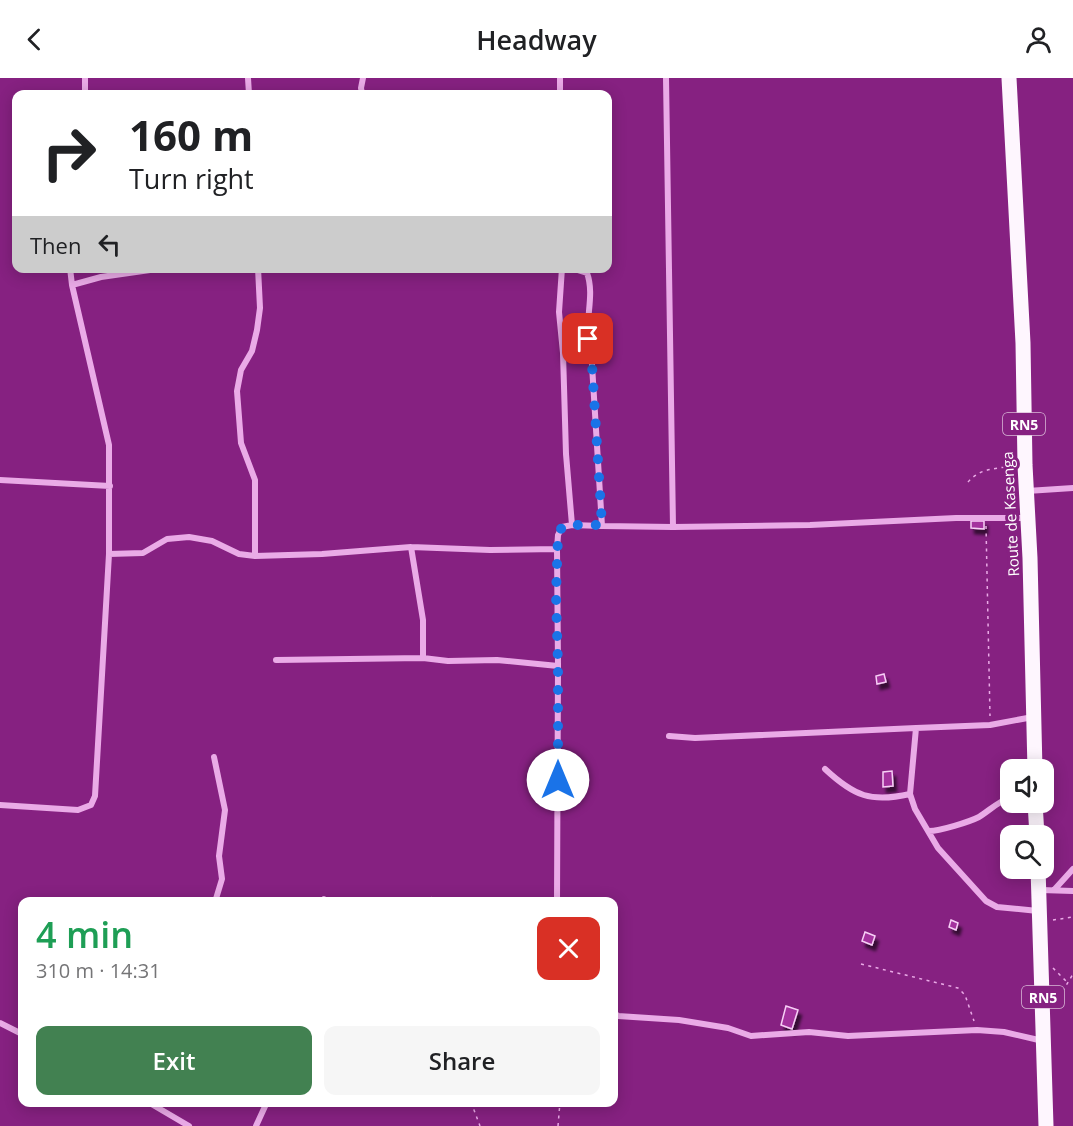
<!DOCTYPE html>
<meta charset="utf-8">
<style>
body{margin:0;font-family:"Open Sans",sans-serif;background:#f6f6f6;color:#202124;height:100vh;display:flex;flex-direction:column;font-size:22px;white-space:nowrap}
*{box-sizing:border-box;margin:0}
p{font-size:20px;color:#757577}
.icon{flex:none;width:33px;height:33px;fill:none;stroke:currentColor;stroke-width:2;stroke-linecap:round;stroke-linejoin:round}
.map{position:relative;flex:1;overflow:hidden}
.panel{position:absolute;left:18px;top:819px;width:600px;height:210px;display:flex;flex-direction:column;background:#fff;border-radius:12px;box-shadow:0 3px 15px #0003}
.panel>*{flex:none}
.hud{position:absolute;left:12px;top:12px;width:600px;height:183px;border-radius:12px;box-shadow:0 3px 15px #0003;background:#fff;color:#202124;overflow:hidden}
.buttons{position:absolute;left:1000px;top:681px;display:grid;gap:12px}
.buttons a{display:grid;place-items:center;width:54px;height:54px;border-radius:12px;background:#fff;box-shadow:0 3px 15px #0003;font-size:30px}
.pin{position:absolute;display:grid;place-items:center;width:51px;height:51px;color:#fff;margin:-26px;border-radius:12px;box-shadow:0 3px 9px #0006}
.me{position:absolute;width:66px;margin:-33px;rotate:0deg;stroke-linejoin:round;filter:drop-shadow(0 0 4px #0008)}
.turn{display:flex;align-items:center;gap:21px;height:126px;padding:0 18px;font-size:27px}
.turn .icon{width:78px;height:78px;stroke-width:2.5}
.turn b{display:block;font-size:42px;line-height:51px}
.then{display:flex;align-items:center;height:57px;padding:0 18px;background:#0003;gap:12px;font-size:22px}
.round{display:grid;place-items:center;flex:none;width:63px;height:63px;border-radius:12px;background:#f6f6f6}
.summary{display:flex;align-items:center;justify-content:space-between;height:102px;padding:0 18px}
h1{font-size:36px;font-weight:600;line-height:45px;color:#1e9e55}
.action{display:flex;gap:12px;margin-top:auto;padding:12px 18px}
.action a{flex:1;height:69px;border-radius:12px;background:#428151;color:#fff;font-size:24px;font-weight:600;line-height:69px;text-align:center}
.action a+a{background:#f6f6f6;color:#202124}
header{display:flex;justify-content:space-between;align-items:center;height:78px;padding:0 18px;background:#fff;font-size:27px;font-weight:600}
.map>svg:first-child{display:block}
.building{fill:#a4319e;stroke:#f7cff6;stroke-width:1.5;filter:url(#shadow)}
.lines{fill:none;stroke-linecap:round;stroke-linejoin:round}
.path{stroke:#eaabe7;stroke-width:1.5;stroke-dasharray:3 4.5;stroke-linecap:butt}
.minor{stroke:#eaabe7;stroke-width:6}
.trunk{stroke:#fef6fe;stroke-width:15}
.route{stroke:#1a73e8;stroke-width:10;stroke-dasharray:0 18}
.labels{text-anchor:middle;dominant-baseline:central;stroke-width:6;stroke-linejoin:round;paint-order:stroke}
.shield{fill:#862181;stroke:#dbbcd9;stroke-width:1.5}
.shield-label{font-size:14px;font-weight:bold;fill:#fff}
.street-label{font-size:15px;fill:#fff;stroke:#862181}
</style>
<header><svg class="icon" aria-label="back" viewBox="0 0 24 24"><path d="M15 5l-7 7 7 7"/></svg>Headway<svg class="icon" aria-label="person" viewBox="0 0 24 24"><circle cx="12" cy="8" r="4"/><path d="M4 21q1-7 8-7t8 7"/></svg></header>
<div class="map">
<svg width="1073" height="1048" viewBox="0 0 1073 1048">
<defs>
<filter id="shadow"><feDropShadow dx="3.5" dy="5.5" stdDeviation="1.5" flood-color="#0009"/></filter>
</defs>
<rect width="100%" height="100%" fill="#862181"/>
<path class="building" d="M971,443h13v8l-13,-1z
M884,596l2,8 -9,2 -1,-8z
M892,693l1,15 -10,1v-15z
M951,842l7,3 -2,7 -7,-3z
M865,854l10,4 -3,9 -10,-4z
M786,928l12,4 -6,19 -11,-4z"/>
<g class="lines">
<path class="path" d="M968,404c12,-14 27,-13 45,-16
M986,448l4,190
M431,819l2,5
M1053,842l20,-3
M861,886l97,24 7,7 9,26
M1053,890l14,14
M1055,926l18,-30
M473,1024l1,8 6,16
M558,1048l2,-24"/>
<path class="minor" d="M248,0l1,16
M666,0l7,449
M85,16v-16
M362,16l-1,-6 2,-10
M560,16v-16
M562,190l-3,44 4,41 3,101 6,71 30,1
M571,190l16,5c9,25 -5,51 4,76l11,177 71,1 137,-2 146,-7h71
M72,207l29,-8 63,-9
M0,402l110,6
M1027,413l46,-3
M411,469l79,3 67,-1
M109,476l34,-1 24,-14 22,-2 23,4 27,13 16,2 67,-2 89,-7 12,73v38
M255,478v-76l-14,-37 -4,-52 4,-21 11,-19 5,-21 3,-22 -2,-40
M276,582l147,-2 25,3 49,-1 61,6
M1033,639l-43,8 -74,3 -6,66 5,15 23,39 48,53 11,6 41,4
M669,658l26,2 221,-10
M214,679l11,53 -6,46 3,23 -7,23
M825,691c29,27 46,34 85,25
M0,727l78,5 13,-5 4,-9 14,-242v-109l-37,-160 -2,-17
M929,753c11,0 40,-9 50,-14 11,-7 20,-16 32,-20
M1041,812l32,1
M1054,812l19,-21
M323,824l1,-3
M557,824l1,-236 -1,-117 1,-14 4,-8 10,-2
M614,935l4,3 61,4 49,8 23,8 58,-4 39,4 129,-6 27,2 39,9
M0,945l22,11
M148,1024l41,24
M256,1048l11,-24"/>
<path class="trunk" d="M1009,0l14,265 2,122 5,93 5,212
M1035,724l2,34
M1038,790l8,258"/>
</g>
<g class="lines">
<path class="route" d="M558,702v-114l-2,-71 2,-60 4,-8 10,-2h30l-11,-176 -3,-10"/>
</g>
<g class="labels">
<g class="shield">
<rect x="1003" y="335" width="42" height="22" rx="4.5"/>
<rect x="1022" y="908" width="42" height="22" rx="4.5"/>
</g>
<g class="shield-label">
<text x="1024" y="346">RN5</text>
<text x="1043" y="919">RN5</text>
</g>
<g class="street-label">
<text transform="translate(1010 436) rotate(-93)">Route de Kasenga</text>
</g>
</g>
</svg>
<div class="buttons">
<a><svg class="icon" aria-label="sound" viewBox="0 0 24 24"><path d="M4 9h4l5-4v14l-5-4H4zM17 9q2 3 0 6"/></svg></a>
<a><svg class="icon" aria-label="search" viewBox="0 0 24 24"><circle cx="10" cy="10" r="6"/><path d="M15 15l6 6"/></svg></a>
</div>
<div class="pin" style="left:588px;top:261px;background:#d93025"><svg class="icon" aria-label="arrive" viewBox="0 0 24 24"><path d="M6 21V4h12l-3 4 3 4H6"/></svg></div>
<svg class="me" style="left:558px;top:702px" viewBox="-20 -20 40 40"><circle r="19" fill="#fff"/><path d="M0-13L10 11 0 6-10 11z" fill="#1a73e8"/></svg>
<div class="hud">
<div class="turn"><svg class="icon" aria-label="right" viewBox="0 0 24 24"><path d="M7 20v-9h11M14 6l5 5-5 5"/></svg><div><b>160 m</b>Turn right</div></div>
<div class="then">Then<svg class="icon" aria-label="left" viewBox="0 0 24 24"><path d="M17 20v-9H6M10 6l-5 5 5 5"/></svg></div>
</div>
<section class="panel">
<div class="summary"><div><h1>4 min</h1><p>310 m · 14:31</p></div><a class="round" style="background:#d93025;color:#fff"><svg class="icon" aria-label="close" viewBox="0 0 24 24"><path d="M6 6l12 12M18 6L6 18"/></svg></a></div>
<div class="action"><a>Exit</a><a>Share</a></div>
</section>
</div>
